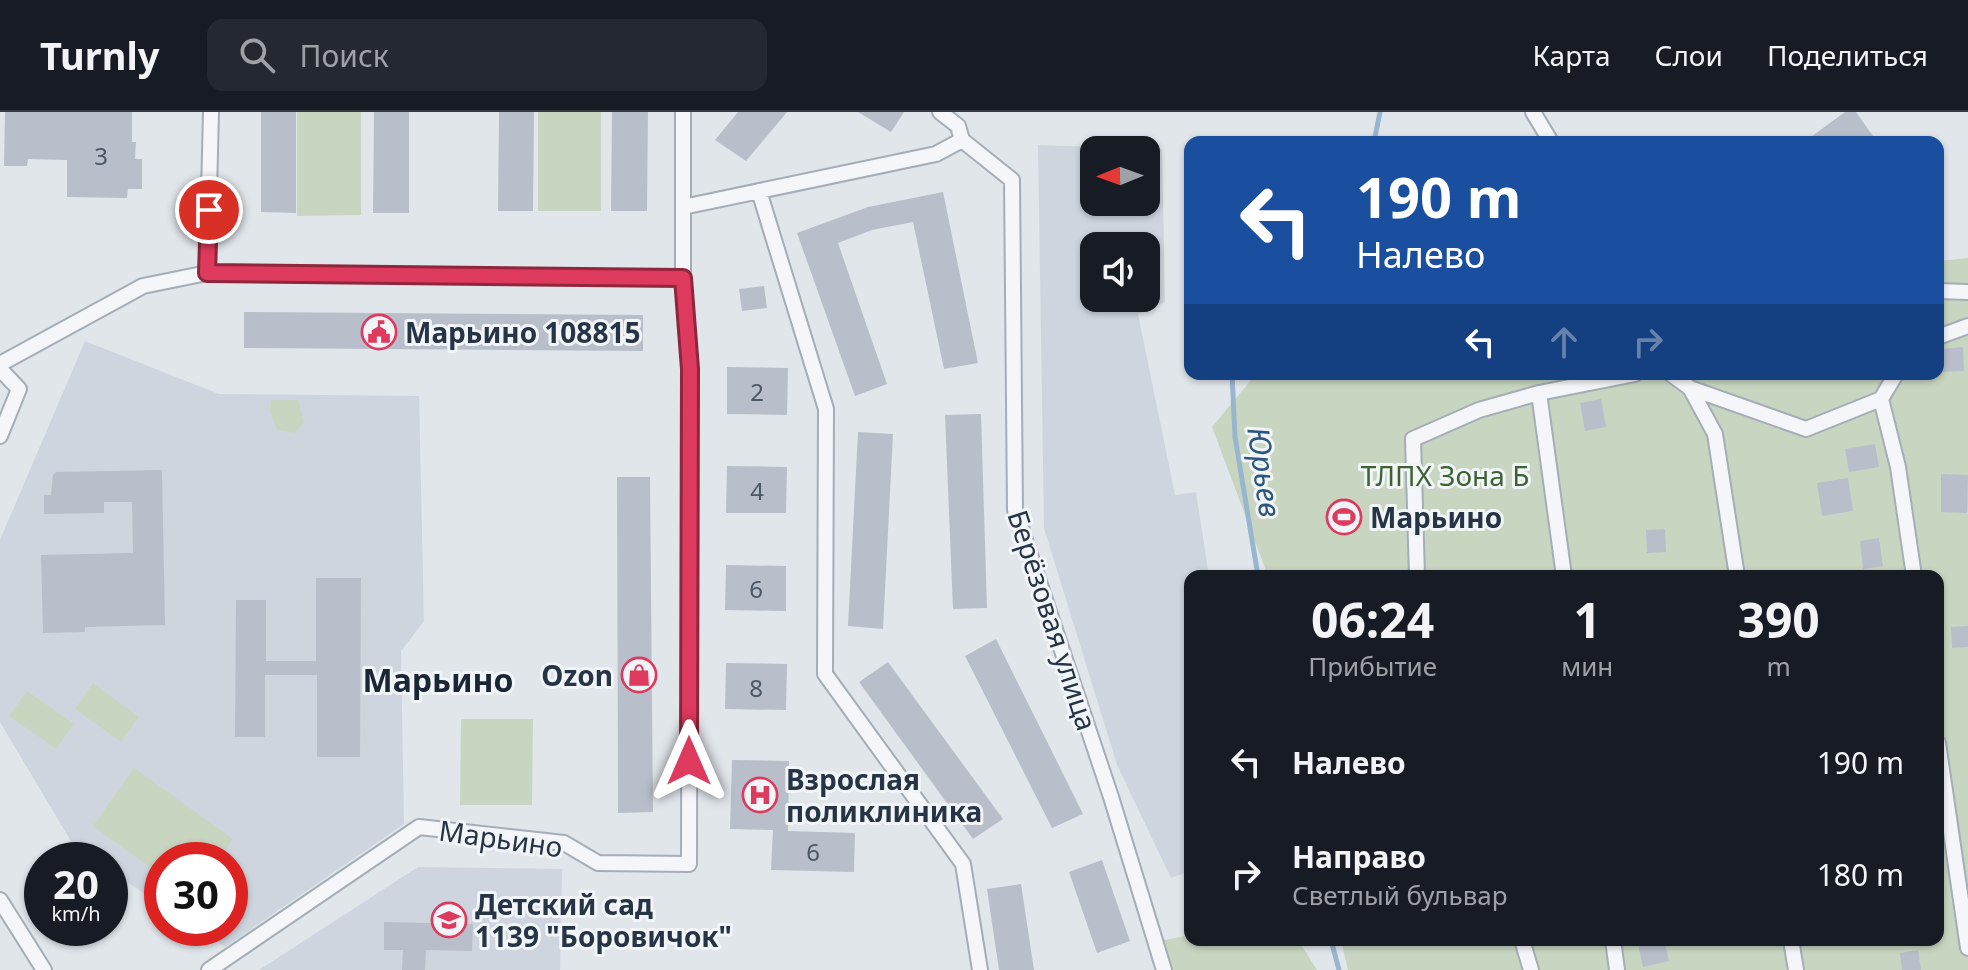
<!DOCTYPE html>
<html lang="ru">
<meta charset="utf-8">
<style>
body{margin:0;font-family:"Noto Sans",sans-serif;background:#242831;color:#f1f3f6;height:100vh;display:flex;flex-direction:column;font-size:30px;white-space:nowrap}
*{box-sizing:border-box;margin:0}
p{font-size:26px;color:#9ea1a6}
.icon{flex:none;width:44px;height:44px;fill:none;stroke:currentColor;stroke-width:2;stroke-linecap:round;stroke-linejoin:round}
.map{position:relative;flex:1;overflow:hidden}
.sheet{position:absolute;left:1184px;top:458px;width:760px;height:376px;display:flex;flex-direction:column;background:#171b24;border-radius:16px;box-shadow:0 2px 6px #0004}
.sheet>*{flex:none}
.hud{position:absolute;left:1184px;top:24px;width:760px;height:244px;border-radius:16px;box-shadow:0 2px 6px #0004;background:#1a4fa0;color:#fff;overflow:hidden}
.needle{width:52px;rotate:269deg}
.tools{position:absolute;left:1080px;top:24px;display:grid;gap:16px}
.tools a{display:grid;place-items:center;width:80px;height:80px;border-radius:16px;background:#171b24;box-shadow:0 2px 6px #0004;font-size:40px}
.speed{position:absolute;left:24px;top:730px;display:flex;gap:16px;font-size:40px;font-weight:700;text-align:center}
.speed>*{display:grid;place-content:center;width:104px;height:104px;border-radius:50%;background:#171b24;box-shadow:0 2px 6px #0004;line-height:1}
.speed small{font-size:20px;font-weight:400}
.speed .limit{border:12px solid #d22;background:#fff;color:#111}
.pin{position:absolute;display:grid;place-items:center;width:68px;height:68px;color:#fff;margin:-34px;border:4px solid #fff;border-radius:50%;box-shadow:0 2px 8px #0007}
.me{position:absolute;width:88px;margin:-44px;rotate:0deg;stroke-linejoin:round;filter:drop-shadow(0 0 6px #0008)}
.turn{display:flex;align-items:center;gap:28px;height:168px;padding:0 40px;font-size:36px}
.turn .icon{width:104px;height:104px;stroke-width:2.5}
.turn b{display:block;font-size:56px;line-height:68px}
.lanes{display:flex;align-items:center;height:76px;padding:0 40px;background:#0003;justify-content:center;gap:40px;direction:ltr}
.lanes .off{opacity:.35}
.eta{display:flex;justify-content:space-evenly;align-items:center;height:136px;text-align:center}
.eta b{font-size:48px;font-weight:700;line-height:56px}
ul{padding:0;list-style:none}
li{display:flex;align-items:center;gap:24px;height:112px;padding:0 40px}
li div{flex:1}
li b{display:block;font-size:30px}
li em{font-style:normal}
header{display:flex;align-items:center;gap:48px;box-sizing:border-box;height:112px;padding:0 40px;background:#171b24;border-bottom:2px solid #363941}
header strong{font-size:38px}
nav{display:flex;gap:44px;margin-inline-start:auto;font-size:28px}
.search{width:560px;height:72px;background:#242831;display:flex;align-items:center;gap:20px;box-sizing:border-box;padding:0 28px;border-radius:16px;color:#9ea1a6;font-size:30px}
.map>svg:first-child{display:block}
.built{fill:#cfd5de;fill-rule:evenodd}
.green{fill:#c8d6c1}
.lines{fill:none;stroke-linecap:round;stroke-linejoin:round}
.stream{stroke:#99b6cf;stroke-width:5}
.building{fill:#b8bfca}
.street-casing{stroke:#a5adb6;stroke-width:18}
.street{stroke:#f5f6f9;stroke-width:14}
.route-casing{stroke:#90263c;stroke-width:20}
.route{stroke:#dd3a5d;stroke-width:14}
.labels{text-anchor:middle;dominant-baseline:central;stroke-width:6;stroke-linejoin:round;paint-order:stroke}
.number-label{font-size:24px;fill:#4b5766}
.poi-label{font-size:28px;font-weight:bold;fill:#273445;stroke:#f1f5f8;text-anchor:start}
.park-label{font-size:28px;fill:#3f6233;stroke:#f1f5f8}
.street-label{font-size:28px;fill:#273445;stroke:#f1f5f8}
.water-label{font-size:30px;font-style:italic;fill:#2d567e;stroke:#f1f5f8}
.quarter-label{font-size:32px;font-weight:bold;fill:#1a2536;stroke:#f1f5f8}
</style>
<header>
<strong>Turnly</strong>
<div class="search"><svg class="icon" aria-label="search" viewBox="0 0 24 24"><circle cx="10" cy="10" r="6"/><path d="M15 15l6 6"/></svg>Поиск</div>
<nav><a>Карта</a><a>Слои</a><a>Поделиться</a></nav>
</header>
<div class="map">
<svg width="1968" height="858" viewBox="0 0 1968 858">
<rect width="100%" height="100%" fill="#e1e6eb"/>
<path class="built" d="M1038,33l124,4 3,153 -27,12 37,181 21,-3 13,84h-19v295l-19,7 -54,-113 -73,-237zM1094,38h52v52h-52zM1094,134h52v52h-52z
M85,229l134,53 200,2 5,225 -23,30 3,173 -179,123 -29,-19h34v-68h-68v45l-52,-34v-11h-17l-18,-12 -75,-126v-182z
M418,755l144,2 -2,101h-301z"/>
<path class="green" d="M297,0h64v103l-64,1z
M538,0h63v99h-63z
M1968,146v712h-620l-7,-30h597v-364h-670l-56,-149 44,-53h682v-113z
M271,288h27l6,22 -9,11 -18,-3 -7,-18z
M93,571l46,34 -18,25 -46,-33z
M27,579l47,33 -18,25 -47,-33z
M461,607h72l-1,86h-72z
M134,656l99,71 -15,21h-56v16l-69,-50z
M1190,823v5h108l19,30h-159l-8,-27z"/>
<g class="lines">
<path class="stream" d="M1374,30l6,-30
M1232,262l3,63 23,139
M1331,828l8,30"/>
</g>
<path class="building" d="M5,0h127v30h4l-1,17h7v30h-14l-1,9 -60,-1v-37l-39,-1 -1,7h-23z
M261,0h35v101l-35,-1z
M374,0h35v101h-36z
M499,0h35l-1,99h-35z
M612,0h36l-1,99h-36z
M738,0h49l-41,49 -31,-21z
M858,0h46l-13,20z
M1845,0h11l17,24 -9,6h-60z
M943,80l35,171 -34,6 -31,-147 -41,8 -34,13 49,141 -32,12 -58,-163 71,-26z
M764,174l3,22 -25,3 -3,-22z
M244,200l399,3v36l-399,-3z
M1963,235l1,24 -24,1 -1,-23z
M727,255l61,1 -1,47 -60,-1z
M1601,287l5,28 -21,4 -5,-28z
M981,302l6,194 -34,1 -8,-194z
M858,320l35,2 -10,195 -35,-3z
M1875,332l4,23 -30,5 -4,-23z
M727,354l60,1 -1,46h-60z
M162,358l3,155 -80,2v5l-42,1 -2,-78 92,-2 -1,-51h-28v11l-60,1v-19h7l2,-20 3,-3z
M1941,362l27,1 -1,38 -26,-1z
M617,365h33l3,335 -35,1z
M1848,366l5,33 -31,5 -5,-33z
M1665,417l1,23 -19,1 -1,-23z
M1879,426l4,28 -20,3 -3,-28z
M726,453l60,1v45l-61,-1z
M316,466h45l-1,179h-43v-82h-52v62h-30l1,-137h30v61h50z
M1968,514v21l-16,1 -1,-21z
M996,527l87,175 -31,14 -87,-172z
M888,550l115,157 -30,20 -114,-157z
M726,551l61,1 -1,46 -61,-1z
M732,648l57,1 -1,70 67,2 -1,39 -83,-2 2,-40 -43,-1z
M1102,748l28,81 -33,12 -28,-81z
M1021,772l13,86h-35l-12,-81z
M384,810l89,2 -1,27 -46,-1 -1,20h-23l1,-20h-19z
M1637,828h27l5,21 -26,6z
M1918,838l3,20h-19l-2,-17z"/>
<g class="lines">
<g class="street-casing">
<path id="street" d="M940,0l18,14 4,14
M1533,0l18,30
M962,28l50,40 3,330 96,287 53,173
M759,79l67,218 -1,265 138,190 17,106
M683,95l253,-53 26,-14
M207,161l4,-161
M1938,179l30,1
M1938,225l30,-11
M0,252l143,-78 64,-13 476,5
M0,257l19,20 -19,47
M1671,262l19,14 116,41 75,-30 15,-25
M1690,276l25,46 22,142
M1539,281l25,183
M1881,287l17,68 16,109
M1417,464l-4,-137 66,-29 60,-17 96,-19
M1938,631l30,205
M0,788l44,70
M1522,828l9,30
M1613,828l4,30
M1791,828l5,30
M209,858l210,-143 145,16 34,20 91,1 1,-495 -7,-91v-166"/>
</g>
<use href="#street" class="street"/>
</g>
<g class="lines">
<g class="route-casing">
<path id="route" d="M209,98l-2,63 476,5 7,91 -1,392"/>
</g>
<use href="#route" class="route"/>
</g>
<defs>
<g id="civic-ring" transform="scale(1.8)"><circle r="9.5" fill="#f1f5f8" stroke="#dd3a5d" stroke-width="1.5"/><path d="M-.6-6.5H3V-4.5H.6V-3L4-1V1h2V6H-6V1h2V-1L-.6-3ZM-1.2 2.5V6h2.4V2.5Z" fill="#dd3a5d"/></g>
<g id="stadium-ring" transform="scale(1.8)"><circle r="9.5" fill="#f1f5f8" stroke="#dd3a5d" stroke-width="1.5"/><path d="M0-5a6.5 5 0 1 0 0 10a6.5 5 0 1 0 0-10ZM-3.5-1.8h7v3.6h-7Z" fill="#dd3a5d"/></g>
<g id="shop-ring" transform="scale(1.8)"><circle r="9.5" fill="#f1f5f8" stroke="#dd3a5d" stroke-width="1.5"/><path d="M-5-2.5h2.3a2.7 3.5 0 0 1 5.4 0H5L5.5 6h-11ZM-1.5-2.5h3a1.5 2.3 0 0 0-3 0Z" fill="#dd3a5d"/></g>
<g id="hospital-ring" transform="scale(1.8)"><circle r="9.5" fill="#f1f5f8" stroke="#dd3a5d" stroke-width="1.5"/><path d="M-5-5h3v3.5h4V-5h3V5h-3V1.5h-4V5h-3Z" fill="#dd3a5d"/></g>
<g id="school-ring" transform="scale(1.8)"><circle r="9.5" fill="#f1f5f8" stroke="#dd3a5d" stroke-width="1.5"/><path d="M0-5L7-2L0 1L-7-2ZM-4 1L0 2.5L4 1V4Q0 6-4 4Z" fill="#dd3a5d"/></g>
</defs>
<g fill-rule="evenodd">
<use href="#civic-ring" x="379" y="220"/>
<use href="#stadium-ring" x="1344" y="405"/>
<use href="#shop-ring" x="639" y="563"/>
<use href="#hospital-ring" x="760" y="683"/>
<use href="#school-ring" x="449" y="808"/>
</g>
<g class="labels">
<g class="number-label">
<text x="101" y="43">3</text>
<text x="757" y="279">2</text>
<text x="757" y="378">4</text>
<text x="756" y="476">6</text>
<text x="756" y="575">8</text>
<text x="813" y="739">6</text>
</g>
<g class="poi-label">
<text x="405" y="220">Марьино 108815</text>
<text x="1370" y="405">Марьино</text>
<text x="613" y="563" text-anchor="end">Ozon</text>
<text x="786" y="667">Взрослая<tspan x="786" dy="32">поликлиника</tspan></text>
<text x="475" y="792">Детский сад<tspan x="475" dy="32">1139 "Боровичок"</tspan></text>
</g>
<g class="park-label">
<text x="1445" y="363">ТЛПХ Зона Б</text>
</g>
<g class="street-label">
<text transform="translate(1053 508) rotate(72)">Берёзовая улица</text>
<text transform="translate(501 726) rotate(8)">Марьино</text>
</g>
<g class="water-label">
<text transform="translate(1265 360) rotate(82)">Юрьев</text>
</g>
<g class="quarter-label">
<text x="438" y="567">Марьино</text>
</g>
</g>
</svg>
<div class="tools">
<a><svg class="needle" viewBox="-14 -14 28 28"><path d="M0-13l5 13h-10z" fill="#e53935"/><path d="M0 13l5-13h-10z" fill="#9ea1a6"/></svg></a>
<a><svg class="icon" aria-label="sound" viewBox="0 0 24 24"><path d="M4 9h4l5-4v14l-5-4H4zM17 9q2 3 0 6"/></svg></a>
</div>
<div class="speed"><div>20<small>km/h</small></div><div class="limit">30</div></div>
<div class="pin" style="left:209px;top:98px;background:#d93025"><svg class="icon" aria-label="arrive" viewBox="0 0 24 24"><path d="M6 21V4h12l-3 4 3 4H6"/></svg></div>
<svg class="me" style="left:689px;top:649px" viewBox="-20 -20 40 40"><path d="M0-17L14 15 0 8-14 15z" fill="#dd3a5d" stroke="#fff" stroke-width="4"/></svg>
<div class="hud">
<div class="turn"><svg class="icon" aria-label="left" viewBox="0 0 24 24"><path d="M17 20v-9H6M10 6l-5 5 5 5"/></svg><div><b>190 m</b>Налево</div></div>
<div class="lanes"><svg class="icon" aria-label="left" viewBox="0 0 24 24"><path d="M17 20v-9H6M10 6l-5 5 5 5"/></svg><svg class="icon off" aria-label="ahead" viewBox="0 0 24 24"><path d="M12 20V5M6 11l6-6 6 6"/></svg><svg class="icon off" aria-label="right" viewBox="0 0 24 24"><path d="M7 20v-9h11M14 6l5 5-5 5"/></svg></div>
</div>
<section class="sheet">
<div class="eta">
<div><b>06:24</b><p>Прибытие</p></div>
<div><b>1</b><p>мин</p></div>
<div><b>390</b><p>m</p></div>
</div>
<ul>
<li><svg class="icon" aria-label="left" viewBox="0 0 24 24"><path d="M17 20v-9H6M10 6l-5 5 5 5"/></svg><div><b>Налево</b></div><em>190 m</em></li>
<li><svg class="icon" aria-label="right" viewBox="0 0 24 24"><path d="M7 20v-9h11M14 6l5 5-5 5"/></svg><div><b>Направо</b><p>Светлый бульвар</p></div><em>180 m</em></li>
</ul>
</section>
</div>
